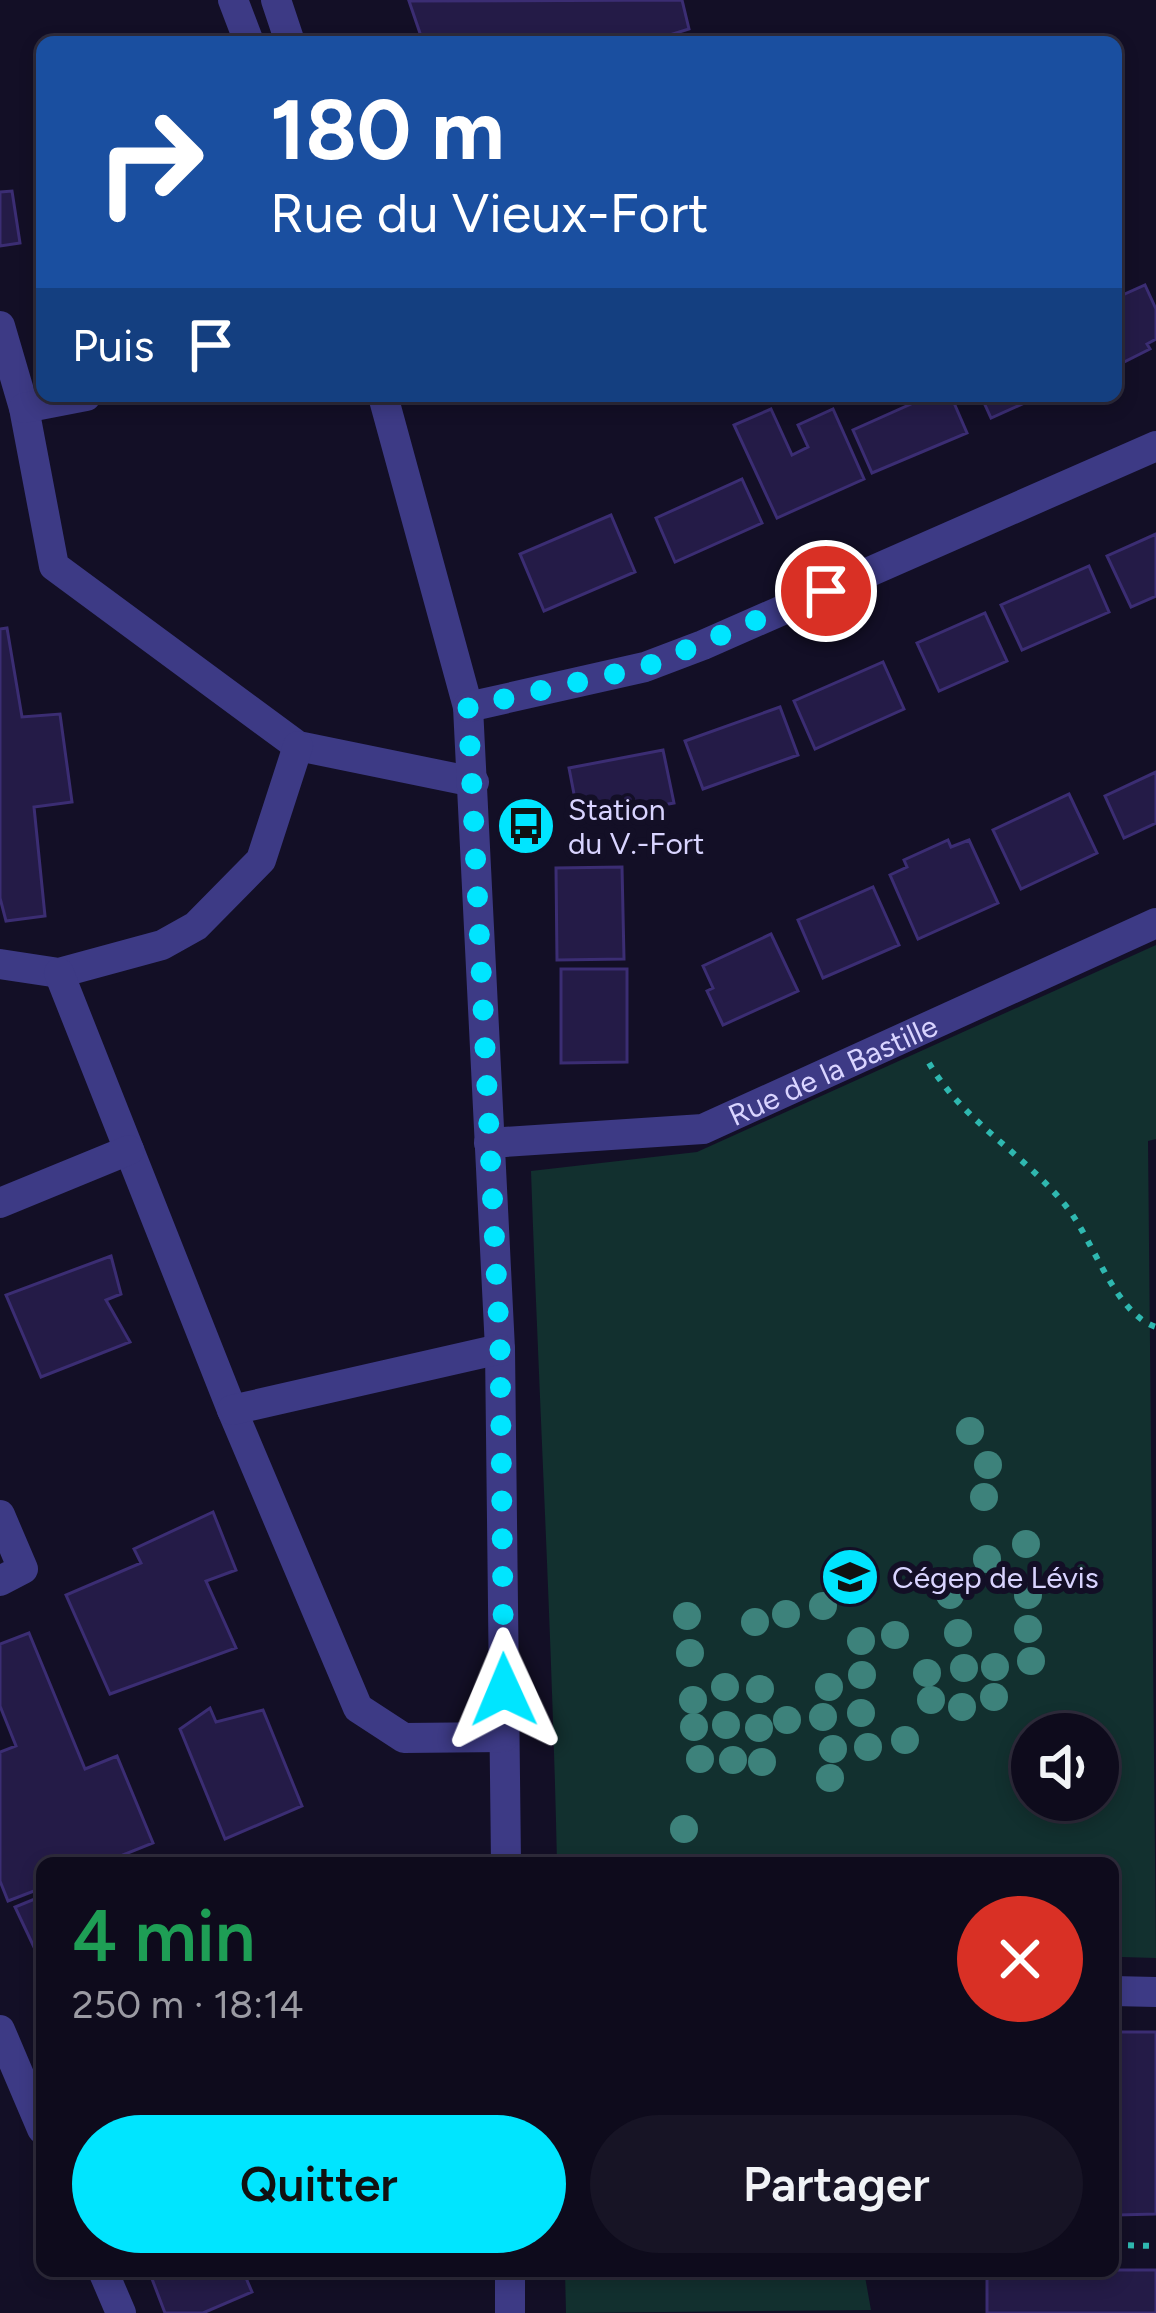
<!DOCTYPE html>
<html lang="fr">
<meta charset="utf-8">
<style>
body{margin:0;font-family:Figtree,sans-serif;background:#171425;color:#f1f3f6;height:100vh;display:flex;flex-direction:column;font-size:45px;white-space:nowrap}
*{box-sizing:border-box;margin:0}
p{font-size:39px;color:#9b9ba3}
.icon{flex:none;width:66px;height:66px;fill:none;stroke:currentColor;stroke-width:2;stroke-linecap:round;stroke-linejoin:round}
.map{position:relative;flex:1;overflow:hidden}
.sheet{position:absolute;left:36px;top:1857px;width:1083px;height:420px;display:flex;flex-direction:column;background:#0e0b1c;border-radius:18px;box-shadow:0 6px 18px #0003,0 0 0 3px #2e2b3b}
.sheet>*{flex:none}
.hud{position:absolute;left:36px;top:36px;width:1086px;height:366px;border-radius:18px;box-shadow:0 6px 18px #0003,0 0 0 3px #2e2b3b;background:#1a4fa0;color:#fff;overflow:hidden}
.tools{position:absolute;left:1011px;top:1713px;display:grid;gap:24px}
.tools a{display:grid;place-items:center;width:108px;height:108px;border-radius:50%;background:#0e0b1c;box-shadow:0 6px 18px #0003,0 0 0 3px #2e2b3b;font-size:60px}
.pin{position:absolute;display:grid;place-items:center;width:102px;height:102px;color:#fff;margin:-51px;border:6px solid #fff;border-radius:50%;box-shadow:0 3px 12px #0007}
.me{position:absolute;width:132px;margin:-66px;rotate:359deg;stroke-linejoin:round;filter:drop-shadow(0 0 9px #0008)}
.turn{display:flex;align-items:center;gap:42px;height:252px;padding:0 36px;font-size:54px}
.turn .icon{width:156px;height:156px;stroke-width:2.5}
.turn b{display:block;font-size:84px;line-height:102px}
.then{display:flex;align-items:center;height:114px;padding:0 36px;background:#0003;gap:24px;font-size:45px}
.round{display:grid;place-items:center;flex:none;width:126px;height:126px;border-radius:63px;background:#171425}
.overview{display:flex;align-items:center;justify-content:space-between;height:204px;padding:0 36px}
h1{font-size:72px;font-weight:600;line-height:90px;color:#1e9e55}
.button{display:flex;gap:24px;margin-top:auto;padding:24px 36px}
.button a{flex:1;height:138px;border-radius:72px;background:#00e5ff;color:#111;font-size:48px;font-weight:600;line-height:138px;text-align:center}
.button a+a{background:#171425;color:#f1f3f6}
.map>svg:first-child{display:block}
.green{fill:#12302f;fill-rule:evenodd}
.building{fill:#241b47;stroke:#3b2d73;stroke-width:3}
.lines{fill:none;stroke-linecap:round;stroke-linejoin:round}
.path{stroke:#2fb8b0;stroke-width:6;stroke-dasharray:6 9;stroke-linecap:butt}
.minor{stroke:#3d3a85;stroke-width:30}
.tree{fill:#3d827b}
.route{stroke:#00e5ff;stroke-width:21;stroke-dasharray:0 37.8}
.labels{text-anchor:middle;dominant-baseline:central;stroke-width:12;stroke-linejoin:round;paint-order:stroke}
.poi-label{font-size:30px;fill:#d9d4ff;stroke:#130f26;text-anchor:start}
.street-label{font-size:30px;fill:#d9d4ff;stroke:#130f26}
</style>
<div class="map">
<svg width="1156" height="2313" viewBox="0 0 1156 2313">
<rect width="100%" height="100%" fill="#130f26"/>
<path class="green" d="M1156,945v194l-8,2 8,817 -34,-1 -9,6v-100h-556c-5,-231 -18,-461 -26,-692l166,-19zM1032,1734h66v66h-66z
M565,2271h299l7,39 -305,3z"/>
<path class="building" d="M682,0l7,29 -26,8 1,5h-241l-14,-41z
M12,191l8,52 -20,3v-54z
M1145,285l11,24v30l-9,5 3,5 -28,14 -6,-3v-62z
M929,396h22l16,37 -95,40 -19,-43z
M981,396h59l-49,22z
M771,409l21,46 16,-8 -10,-22 35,-16 31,70 -87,39 -43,-93z
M742,479l20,44 -87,39 -19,-44z
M611,515l24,57 -91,39 -24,-57z
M1156,534v62l-25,11 -24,-51z
M1089,566l20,46 -87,38 -21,-45z
M985,613l22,48 -68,30 -22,-48z
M7,628l15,89 38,-3 12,88 -38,5 11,109 -39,5 -6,-23v-269z
M883,662l21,47 -89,40 -21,-48z
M780,707l18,48 -95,34 -18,-48z
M663,750l11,53 -95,17 -10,-52z
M1156,772v51l-32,15 -19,-42z
M1069,794l28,59 -76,36 -28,-59z
M948,840l3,7 18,-7 29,63 -80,36 -28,-64 17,-8 -3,-7z
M622,867l2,92 -67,1 -1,-92z
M873,887l26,58 -76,33 -25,-58z
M771,934l27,57 -75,34 -16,-34 6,-3 -10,-22z
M561,969h66v93l-66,1z
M111,1256l10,38 -15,6 24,42 -89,35 -35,-82z
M213,1512l23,58 -30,11 30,67 -126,46 -44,-99 75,-32 -7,-14z
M29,1633l56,136 32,-13 36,87 -50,20h-61v25l-34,13 -8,-20v-129l16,-6 -16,-40v-62z
M210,1708l6,14 47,-12 39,96 -77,33 -45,-110z
M42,1896v68l-27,-57z
M1115,2032h41v182l-38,1z
M1113,2265h5v5h38v43h-169v-42h126z
M149,2271h94l9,21 -49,21h-38z"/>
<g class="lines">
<path class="path" d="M929,1063c34,59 99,93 140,147 25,33 47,104 87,117
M1113,2245l43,1"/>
<g class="minor">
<path d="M233,0l16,42"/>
<path d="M276,0l14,42"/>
<path d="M0,326l24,82 30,158 244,180 176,36"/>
<path d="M383,396l85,311 32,642 6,514"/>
<path d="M24,408l62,-12"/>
<path d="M468,707l177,-40 58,-22 453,-199"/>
<path d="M0,964l59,9 103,-28 34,-19 65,-66 37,-114"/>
<path d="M59,973l173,437 126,298 46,30 100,-1"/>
<path id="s1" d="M489,1143l214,-14 453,-206"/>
<path d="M0,1203l129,-53"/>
<path d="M232,1410l268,-61"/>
<path d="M0,1515l23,54 -23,12"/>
<path d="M1113,1991l43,1"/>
<path d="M0,2030l42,99"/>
<path d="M103,2271l18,42"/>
<path d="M510,2271v42"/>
</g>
</g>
<g class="tree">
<circle cx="970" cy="1431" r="14"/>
<circle cx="988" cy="1465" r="14"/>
<circle cx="984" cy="1497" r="14"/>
<circle cx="1026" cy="1544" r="14"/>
<circle cx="987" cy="1559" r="14"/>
<circle cx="950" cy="1595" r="14"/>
<circle cx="1028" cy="1595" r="14"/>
<circle cx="823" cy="1606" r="14"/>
<circle cx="786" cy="1614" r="14"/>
<circle cx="687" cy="1616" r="14"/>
<circle cx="755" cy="1622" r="14"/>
<circle cx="1028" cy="1629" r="14"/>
<circle cx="958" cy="1633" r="14"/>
<circle cx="895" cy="1635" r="14"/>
<circle cx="861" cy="1641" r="14"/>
<circle cx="690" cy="1653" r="14"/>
<circle cx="1031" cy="1661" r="14"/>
<circle cx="995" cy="1667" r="14"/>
<circle cx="964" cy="1668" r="14"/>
<circle cx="927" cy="1673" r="14"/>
<circle cx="862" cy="1675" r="14"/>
<circle cx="725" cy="1687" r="14"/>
<circle cx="829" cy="1687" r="14"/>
<circle cx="760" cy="1689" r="14"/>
<circle cx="994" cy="1697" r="14"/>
<circle cx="693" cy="1700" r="14"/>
<circle cx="931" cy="1700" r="14"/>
<circle cx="962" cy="1707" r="14"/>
<circle cx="861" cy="1713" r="14"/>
<circle cx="823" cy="1717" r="14"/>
<circle cx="787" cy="1720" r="14"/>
<circle cx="726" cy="1725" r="14"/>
<circle cx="694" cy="1727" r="14"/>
<circle cx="759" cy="1728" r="14"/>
<circle cx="905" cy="1740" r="14"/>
<circle cx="868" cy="1747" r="14"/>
<circle cx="833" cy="1749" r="14"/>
<circle cx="700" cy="1759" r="14"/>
<circle cx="733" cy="1760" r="14"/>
<circle cx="762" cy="1762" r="14"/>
<circle cx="830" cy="1778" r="14"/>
<circle cx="684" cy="1829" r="14"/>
</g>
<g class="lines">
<path class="route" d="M504,1690l-4,-341 -32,-642 177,-40 181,-76"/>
</g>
<defs>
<g id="bus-disc" transform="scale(3)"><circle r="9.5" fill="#00e5ff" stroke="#130f26"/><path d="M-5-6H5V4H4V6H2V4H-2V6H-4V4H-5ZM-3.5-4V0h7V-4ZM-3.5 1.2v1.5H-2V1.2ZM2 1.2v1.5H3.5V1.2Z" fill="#111"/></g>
<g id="university-disc" transform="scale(3)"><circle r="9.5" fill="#00e5ff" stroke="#130f26"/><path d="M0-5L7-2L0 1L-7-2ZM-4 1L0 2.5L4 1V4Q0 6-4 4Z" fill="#111"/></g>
</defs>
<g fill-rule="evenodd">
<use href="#bus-disc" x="526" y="826"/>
<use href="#university-disc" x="850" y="1577"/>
</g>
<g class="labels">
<g class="poi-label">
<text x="568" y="809">Station<tspan x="568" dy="34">du V.-Fort</tspan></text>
<text x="892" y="1577">Cégep de Lévis</text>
</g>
<g class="street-label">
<text stroke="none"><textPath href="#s1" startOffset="357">Rue de la Bastille</textPath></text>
</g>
</g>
</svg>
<div class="tools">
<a><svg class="icon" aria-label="sound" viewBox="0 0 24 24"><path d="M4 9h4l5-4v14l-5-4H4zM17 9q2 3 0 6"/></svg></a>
</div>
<div class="pin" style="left:826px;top:591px;background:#d93025"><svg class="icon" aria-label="arrive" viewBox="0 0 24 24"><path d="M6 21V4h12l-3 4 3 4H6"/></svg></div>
<svg class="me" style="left:504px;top:1690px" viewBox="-20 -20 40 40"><path d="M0-17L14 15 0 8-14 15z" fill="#00e5ff" stroke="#fff" stroke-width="4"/></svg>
<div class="hud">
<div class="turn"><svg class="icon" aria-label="right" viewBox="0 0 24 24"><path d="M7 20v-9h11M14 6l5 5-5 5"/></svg><div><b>180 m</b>Rue du Vieux-Fort</div></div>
<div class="then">Puis<svg class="icon" aria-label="arrive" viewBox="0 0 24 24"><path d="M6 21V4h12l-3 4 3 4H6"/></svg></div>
</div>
<section class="sheet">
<div class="overview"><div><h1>4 min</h1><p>250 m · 18:14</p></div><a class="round" style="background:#d93025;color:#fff"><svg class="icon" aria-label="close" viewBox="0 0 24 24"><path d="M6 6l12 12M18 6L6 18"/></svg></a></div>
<div class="button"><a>Quitter</a><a>Partager</a></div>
</section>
</div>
